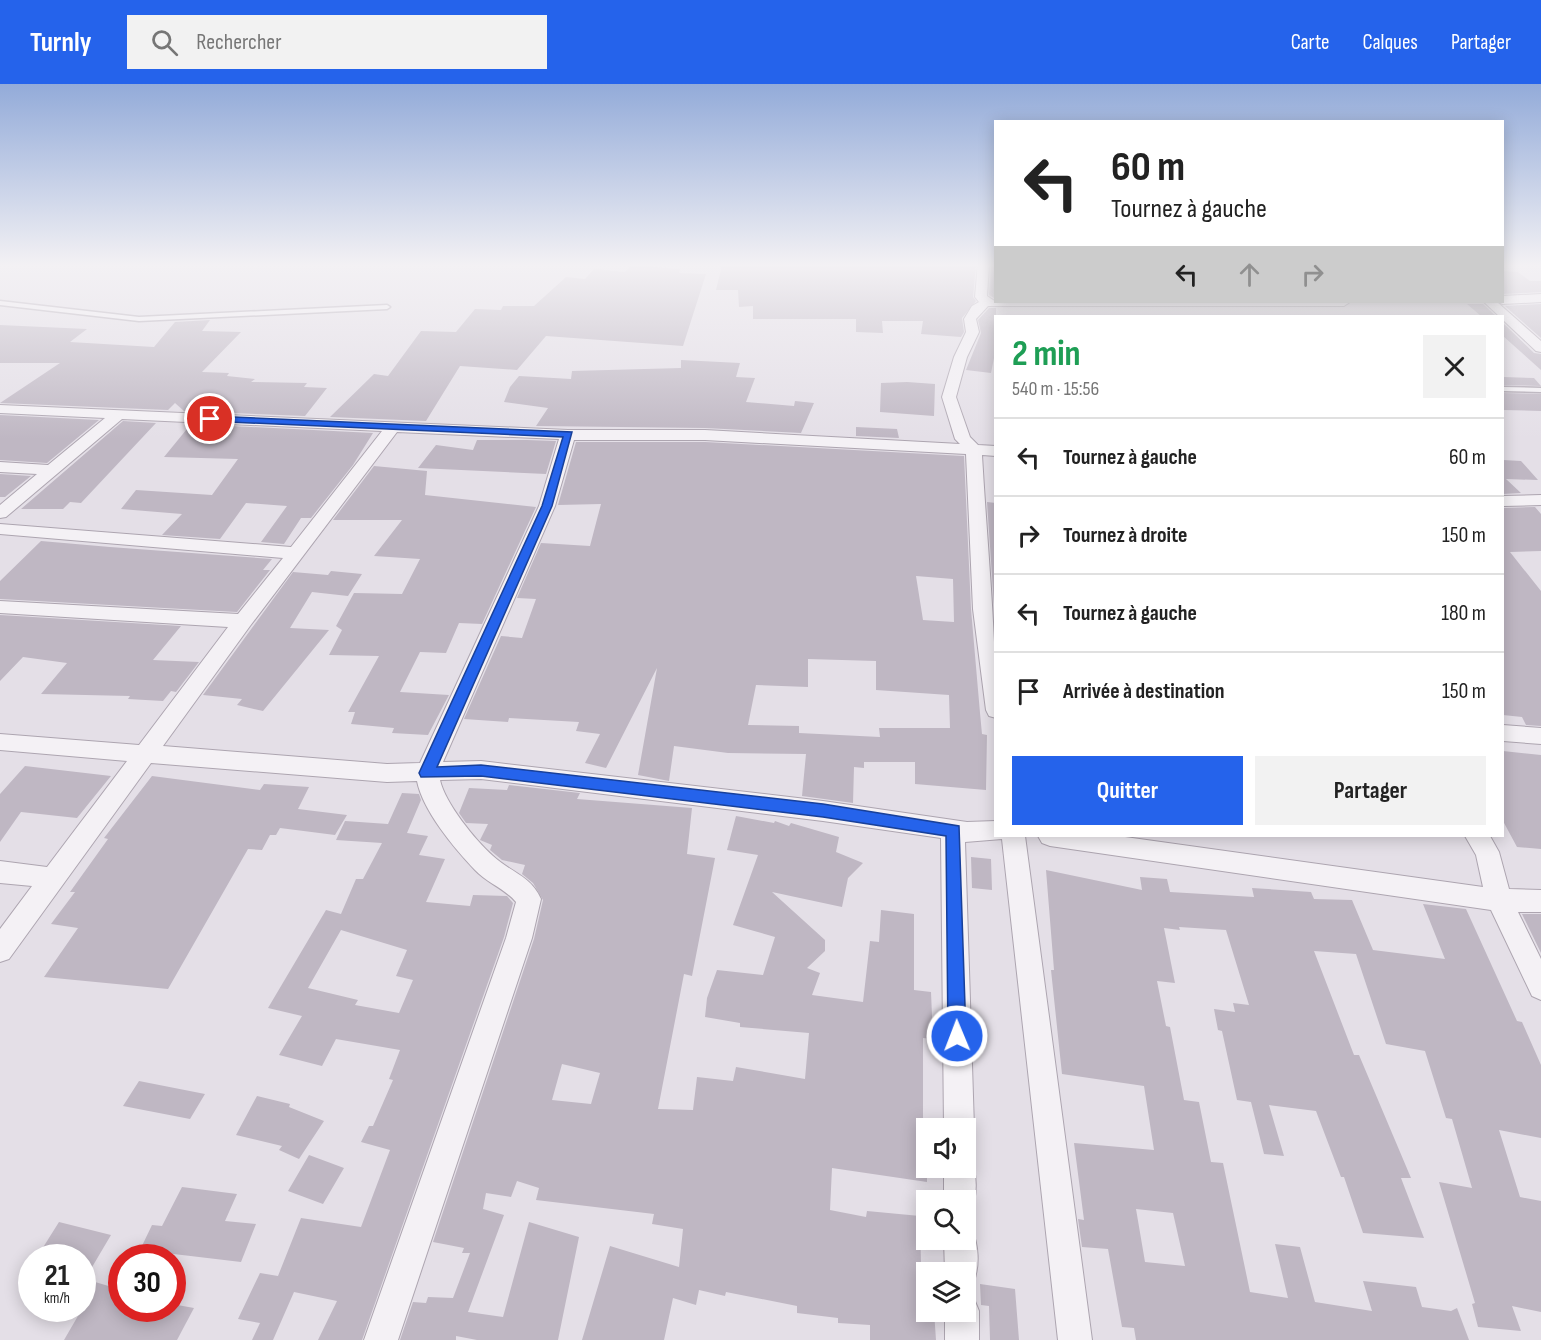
<!DOCTYPE html>
<html lang="fr">
<meta charset="utf-8">
<style>
body{margin:0;font-family:"Sofia Sans Condensed",sans-serif;background:#f2f2f2;color:#222;height:100vh;display:flex;flex-direction:column;font-size:22px;white-space:nowrap}
*{box-sizing:border-box;margin:0}
p{font-size:20px;color:#767676}
.icon{flex:none;width:33px;height:33px;fill:none;stroke:currentColor;stroke-width:2;stroke-linecap:round;stroke-linejoin:round}
.map{position:relative;flex:1;overflow:hidden}
.side{position:absolute;left:994px;top:231px;width:510px;height:522px;display:flex;flex-direction:column;background:#fff;border-radius:0px;box-shadow:0 3px 15px #0003}
.side>*{flex:none}
.banner{position:absolute;left:994px;top:36px;width:510px;height:183px;border-radius:0px;box-shadow:0 3px 15px #0003;background:#fff;color:#222;overflow:hidden}
.controls{position:absolute;left:916px;top:1034px;display:grid;gap:12px}
.controls a{display:grid;place-items:center;width:60px;height:60px;border-radius:0px;background:#fff;box-shadow:0 3px 15px #0003;font-size:30px}
.speed{position:absolute;left:18px;top:1160px;display:flex;gap:12px;font-size:30px;font-weight:700;text-align:center}
.speed>*{display:grid;place-content:center;width:78px;height:78px;border-radius:50%;background:#fff;box-shadow:0 3px 15px #0003;line-height:1}
.speed small{font-size:15px;font-weight:400}
.speed .limit{border:9px solid #d22;background:#fff;color:#111}
.pin{position:absolute;display:grid;place-items:center;width:51px;height:51px;color:#fff;margin:-26px;border:3px solid #fff;border-radius:50%;box-shadow:0 2px 6px #0007}
.me{position:absolute;width:66px;margin:-33px;rotate:359deg;stroke-linejoin:round;filter:drop-shadow(0 0 4px #0008)}
.turn{display:flex;align-items:center;gap:21px;height:126px;padding:0 18px;font-size:27px}
.turn .icon{width:78px;height:78px;stroke-width:2.5}
.turn b{display:block;font-size:42px;line-height:51px}
.lanes{display:flex;align-items:center;height:57px;padding:0 18px;background:#0003;justify-content:center;gap:30px;direction:ltr}
.lanes .off{opacity:.35}
.round{display:grid;place-items:center;flex:none;width:63px;height:63px;border-radius:0px;background:#f2f2f2}
.headline{display:flex;align-items:center;justify-content:space-between;height:102px;padding:0 18px}
h1{font-size:36px;font-weight:700;line-height:45px;color:#1e9e55}
.cta{display:flex;gap:12px;margin-top:auto;padding:12px 18px}
.cta a{flex:1;height:69px;border-radius:0px;background:#2563eb;color:#fff;font-size:24px;font-weight:700;line-height:69px;text-align:center}
.cta a+a{background:#f2f2f2;color:#222}
ul{padding:0;list-style:none}
li{display:flex;align-items:center;gap:18px;height:78px;padding:0 18px;border-top:2px solid #e0e0e0}
li div{flex:1}
li b{display:block;font-size:22px}
li em{font-style:normal}
header{display:flex;align-items:center;gap:36px;box-sizing:border-box;height:84px;padding:0 30px;background:#2563eb;color:#fff}
header strong{font-size:28px}
nav{display:flex;gap:33px;margin-inline-start:auto;font-size:21px}
.search{width:420px;height:54px;background:#f2f2f2;display:flex;align-items:center;gap:15px;box-sizing:border-box;padding:0 21px;border-radius:0px;color:#767676;font-size:22px}
.map>svg:first-child{display:block}
.building{fill:#bfb7c3;fill-rule:evenodd}
.lines{fill:none;stroke-linecap:round;stroke-linejoin:round}
.service-casing{stroke:#ada5b0;stroke-width:3}
.minor-casing{stroke:#ada5b0;stroke-width:2}
.service{fill:#f4f1f5;fill-rule:evenodd}
.minor{fill:#f4f1f5;fill-rule:evenodd}
.route{fill:#2563eb;stroke:#184099;stroke-width:1.5}
</style>
<header>
<strong>Turnly</strong>
<div class="search"><svg class="icon" aria-label="search" viewBox="0 0 24 24"><circle cx="10" cy="10" r="6"/><path d="M15 15l6 6"/></svg>Rechercher</div>
<nav><a>Carte</a><a>Calques</a><a>Partager</a></nav>
</header>
<div class="map">
<svg width="1541" height="1256" viewBox="0 0 1541 1256">
<rect width="100%" height="100%" fill="#e4dfe7"/>
<path class="building" d="M727,180h249l-3,33 3,4 -14,17 2,14 -3,5 -40,-3 2,-13h-41l1,12 -27,-1v-13h-103v-13l-14,1 -1,-17h-22l6,-25z
M631,181l49,4 -1,4 27,1 -23,72 -137,-10 -29,34 -57,-4 -34,55 -96,-4 44,-43 14,2 33,-45 35,1 19,-23 26,1 2,-4h31l32,-29 19,2 9,-10 31,3z
M991,181h5v34l-7,-4z
M1503,187l15,1 12,9h11v11l-38,2z
M1467,220h16l13,12h-15z
M1541,220v34l-36,-32z
M989,224h7v40l-5,25 -25,-3 15,-37 -3,-13z
M210,236l-8,11 39,1 -39,40 27,1 -2,3 28,3 -4,3 56,1 -3,4 23,1 -22,28 -121,-5 -9,-8 -7,7 -168,-7 60,-40h-60v-38l87,4 -17,13 84,5 21,-25z
M1503,239l31,30 7,1v16l-38,-34z
M681,276l59,3 -4,14 19,1 -9,24 48,4 1,-5 19,2 -13,30 -96,-5 -169,-2 12,-18 -44,-6 6,-15 9,-11 52,3 1,-8 109,-3z
M1503,293l31,1 7,8 -38,-1z
M907,298l28,2 -1,32 -54,-4 1,-29z
M1503,309l38,1v17l-38,-1z
M0,331l99,5 -52,43 -47,-3z
M123,337l33,2 -75,80 -11,-1 -7,7h-42z
M191,340l182,9 -20,32 -42,53h-10l-17,26 -23,-2 26,-36 -41,-3 -26,36 -58,-4 20,-21 -61,-5 15,-19 76,5 26,-36 -74,-2z
M856,343l41,2 2,9 -43,-2z
M477,356h50l29,1 -10,33 -128,-6 18,-23 37,5z
M576,358h129l259,14 7,153 9,104 2,21 5,1 -1,55 -71,-6v-22h-51v6l-10,-1 -1,36 -51,-7 4,-42 -78,-1 -54,-7 -5,35 -31,-6 19,-107 -51,100 -21,-5 15,-29 -24,-3 3,-9 -70,-4 -1,4 -44,-3 37,-83 21,2 14,-39 -19,-1 24,-55 49,3 11,-42 -43,1zM916,492l37,3 1,43 -31,-2zM808,575l68,2v29l73,5 1,33h-71l1,9 -81,-4v-7l-51,-1 8,-40 52,2z
M1503,376l18,1 17,19 -32,-1 15,14 -18,1z
M374,382l53,5 -2,24 111,12 -54,117 -23,-1 -13,30 -26,-1 -20,40 49,3 -21,40 -36,-2 2,-5 -43,-4 4,-12h-7l31,-56 -50,-1 13,-25 -6,-4 18,-33 48,1 18,-35 -46,-3 28,-36h-69z
M0,390l31,2 -26,21h-5z
M987,418l9,1v102h-2z
M1535,423l6,7v37l-31,1 31,39v135l-15,-1 -4,-8 -19,-2v-207z
M41,457l69,6 162,12 -9,11h7l-33,42 -237,-13v-18z
M331,487l31,3 -14,22 -36,-4 -22,36 39,2 -66,81 -26,-6 5,-6 -39,-4 90,-123 35,3z
M0,531l181,11 -28,34 46,2 -23,30 -5,-1 -8,10 -35,-2 2,-3 -89,-2 26,-31 -44,-6 -23,24z
M1503,667l38,4v94l-24,-2 -14,-26z
M25,682l86,10 -34,42 -56,-6 -21,30v-48z
M152,692l108,14 4,-6 45,3 -11,22 49,6 -12,20 -55,-7 -4,7h-6l-8,15 -14,-1 -80,140 -124,-12 34,-49 -27,-4 24,-32h-5l38,-53 -4,-1z
M509,701l71,8 -3,6 115,9 -5,46 28,4 -23,118 -8,-2 -26,135 35,1 4,-33 36,4 3,-14 69,12 4,-46 -69,-6v-4l-35,-6 2,-19 10,-28 46,5 12,-38 -42,-12 25,-70 -31,-5 9,-34 38,7 1,-2 14,5 2,-3 48,14 -3,15 27,11 -15,15 -6,29 -70,-15 53,48v11l-18,17 13,5 -8,22 51,7 7,-61 9,1 2,-32 33,4v76l17,2 2,47 -10,-1v87h4v57l-95,-14 -2,42 36,7 1,-6 53,5 1,49h6v46h7l2,29h-66v-15l-32,-2v-5l-41,-5v-7l-71,-14 -1,4 -26,-6 -3,15 -23,-7 -9,42h-82l28,-94 69,21 4,-38 -31,-5 2,-10 -118,-14 3,-12 -22,-7 -6,16 -25,-4 -3,16 21,6 -36,97 35,5 26,-95 50,15 -21,103h-81l-21,-4v4h-56l13,-38 13,1 2,-6 25,1 17,-45h-8l2,-5 -31,-6 101,-303 9,-39 -10,-17 -11,-9 3,-9 -23,-5 -12,-10 2,-5 -12,-5 8,-16 -22,-1 -7,-10 10,-25 38,2zM562,980l38,9 -9,31 -39,-4z
M402,709l17,1 2,6 -14,33 21,3 -9,19 26,4 -19,43 44,4 3,-11 34,1 6,7 -9,34 -142,403h-44l19,-39 -43,-9 -21,48h-21l8,-17 -22,-4 22,-46 18,3 23,-58 60,9 29,-77 -29,-8 8,-16h4l20,-46 -4,-1 11,-29 -64,-11 -14,27 -43,-11 23,-39 -34,-8 58,-98 15,4 15,-35h7l19,-36 -46,-3 9,-19 43,3zM341,846l66,20 -11,26 17,4 -14,33 -44,-8 3,-5 -50,-12z
M971,773l20,2 1,31 -20,-2z
M1046,786l96,20 -2,-13 27,2 3,13 84,5 -2,-9 59,4 3,7 38,1 21,50 72,9 -22,-55 43,5 51,112 5,1 19,43v73l-42,-8 21,67 21,4v111l-29,-6 9,25 -43,-4 -6,-23 3,-1 -36,-121 33,6 -20,-69 -6,-1 -21,-67 -39,-7 -30,-90 -42,-3 40,104h5l52,123h-10l23,60 -61,-5 -19,-56h-3l-25,-66 -47,-6 15,51 -20,-2 -13,-52 -14,-2 -15,-69 -4,-1 -4,-21 21,3 -2,-9 16,2 -23,-75 -47,-3 1,3 -16,-2 11,55 -18,-2 9,45 4,1 14,73 15,2 12,60 12,1 27,129 38,6 -13,-54 25,3 15,55 57,9 -9,-30 53,6 6,20 29,4 6,-3 12,32h-333l-2,-12 -12,-1 -14,-78 -26,-2 -4,-28 6,1 -10,-77 80,7 -10,-64 -82,-12 -11,-104h3zM1136,1125l37,4 12,53 -40,-4z
M1522,830h19v40v-1z
M139,997l66,13 -15,25 -67,-13z
M257,1012l33,8 -1,3 35,14 -25,38 -20,-9 3,-4 -46,-11z
M309,1071l35,13 -21,36 -35,-13z
M182,1103l55,7 -12,27 31,3 -15,38 -101,-12 12,-25 10,1z
M59,1138l52,13 -26,44 37,11v18h50v-4l22,4 -17,32h-113l18,-31v-52h-45z
M980,1200l35,5 4,51h-29l-1,-34 -8,-1z"/>
<g class="lines">
<g class="service-casing">
<path id="service" d="M0,217l139,16 248,-12 3,2 -3,2 -248,12 -139,-16z
M1503,303l38,1v4l-38,-1z"/>
</g>
<g class="minor-casing">
<path id="minor" d="M978,180h11l-2,32 9,6h354l-6,4h-356l-12,13 3,13 -12,25 -11,40 14,40 8,8 18,1v10l-14,-1c5,88 14,175 14,263l-7,-2 -3,-6 -13,-101 -7,-155 -261,-14h-131l-19,66 -112,256 38,-1 342,40 144,21 29,-1v15h29l67,504h-34l-56,-501 -37,3 9,286 -4,11 -4,1v-12h-22l-3,-290 -118,-17 -342,-42 -41,1c5,23 35,60 53,76 17,16 38,20 48,43l-9,39 -134,402h-34l142,-402 10,-36c-12,-14 -29,-19 -41,-32 -21,-22 -52,-59 -58,-89l-30,1 -236,-19 -142,196 -9,3v-33l32,-43 -32,-3v-22l47,6 80,-106 -127,-11v-16l139,11 89,-118 -228,-14v-12l238,13 45,-56 -283,-24v-10l291,23 91,-116 -260,-12 -116,98 -6,1v-13l37,-31 -37,-2v-10l48,3 57,-47 -105,-5v-8l568,25h137l255,14 -5,-5 -13,-42 12,-40 12,-25 -2,-13 8,-13 7,-4 -4,-5zM397,348l162,7 -20,67 -119,257 -33,1 -224,-18 87,-120z
M1541,210v8l-38,2 -5,-2h5v-6z
M1484,218h13l44,39v11l-5,-1 -33,-31v-4h-4z
M1541,411v10l-38,1v-10z
M1503,641l38,3v16l-38,-3z
M1038,752h80l365,51 -7,-32 -11,-19h25l9,16 10,37 32,1v22h-23l23,47v41l-9,-4 -41,-86 -441,-64 -8,-3z
M966,1071l4,1c7,17 8,38 1,55l-5,2v-13h-22v-33h22z
M966,1141l5,3c8,17 9,38 2,56l-7,2v-14h-21l-1,-33h22z
M966,1212l8,3 5,12v29h-34v-29h21z"/>
</g>
<use href="#service" class="service"/>
<use href="#minor" class="minor"/>
</g>
<linearGradient id="sky" x2="0" y2="1"><stop stop-color="#93abd9"/><stop offset="0.51" stop-color="#f3f1f4"/><stop offset="1" stop-color="#f3f1f4" stop-opacity="0"/></linearGradient>
<rect width="1541" height="355" fill="url(#sky)"/>
<path class="route" d="M210,332l362,16 -20,74 -115,261 44,-2 342,39 136,22 7,210 -3,7 -6,2 -6,-2 -3,-7 -2,-200 -123,-19 -342,-41 -60,1 -2,-4 123,-267 21,-69 -356,-16 -2,-2z"/>
</svg>
<div class="controls">
<a><svg class="icon" aria-label="sound" viewBox="0 0 24 24"><path d="M4 9h4l5-4v14l-5-4H4zM17 9q2 3 0 6"/></svg></a>
<a><svg class="icon" aria-label="search" viewBox="0 0 24 24"><circle cx="10" cy="10" r="6"/><path d="M15 15l6 6"/></svg></a>
<a><svg class="icon" aria-label="layers" viewBox="0 0 24 24"><path d="M12 4l9 5-9 5-9-5zM3 14l9 5 9-5"/></svg></a>
</div>
<div class="speed"><div>21<small>km/h</small></div><div class="limit">30</div></div>
<div class="pin" style="left:210px;top:335px;background:#d93025"><svg class="icon" aria-label="arrive" viewBox="0 0 24 24"><path d="M6 21V4h12l-3 4 3 4H6"/></svg></div>
<svg class="me" style="left:957px;top:952px" viewBox="-20 -20 40 40"><circle r="17" fill="#2563eb" stroke="#fff" stroke-width="3"/><path d="M0-11L8 9 0 5-8 9z" fill="#fff"/></svg>
<div class="banner">
<div class="turn"><svg class="icon" aria-label="left" viewBox="0 0 24 24"><path d="M17 20v-9H6M10 6l-5 5 5 5"/></svg><div><b>60 m</b>Tournez à gauche</div></div>
<div class="lanes"><svg class="icon" aria-label="left" viewBox="0 0 24 24"><path d="M17 20v-9H6M10 6l-5 5 5 5"/></svg><svg class="icon off" aria-label="ahead" viewBox="0 0 24 24"><path d="M12 20V5M6 11l6-6 6 6"/></svg><svg class="icon off" aria-label="right" viewBox="0 0 24 24"><path d="M7 20v-9h11M14 6l5 5-5 5"/></svg></div>
</div>
<section class="side">
<div class="headline"><div><h1>2 min</h1><p>540 m · 15:56</p></div><a class="round"><svg class="icon" aria-label="close" viewBox="0 0 24 24"><path d="M6 6l12 12M18 6L6 18"/></svg></a></div>
<ul>
<li><svg class="icon" aria-label="left" viewBox="0 0 24 24"><path d="M17 20v-9H6M10 6l-5 5 5 5"/></svg><div><b>Tournez à gauche</b></div><em>60 m</em></li>
<li><svg class="icon" aria-label="right" viewBox="0 0 24 24"><path d="M7 20v-9h11M14 6l5 5-5 5"/></svg><div><b>Tournez à droite</b></div><em>150 m</em></li>
<li><svg class="icon" aria-label="left" viewBox="0 0 24 24"><path d="M17 20v-9H6M10 6l-5 5 5 5"/></svg><div><b>Tournez à gauche</b></div><em>180 m</em></li>
<li><svg class="icon" aria-label="arrive" viewBox="0 0 24 24"><path d="M6 21V4h12l-3 4 3 4H6"/></svg><div><b>Arrivée à destination</b></div><em>150 m</em></li>
</ul>
<div class="cta"><a>Quitter</a><a>Partager</a></div>
</section>
</div>
